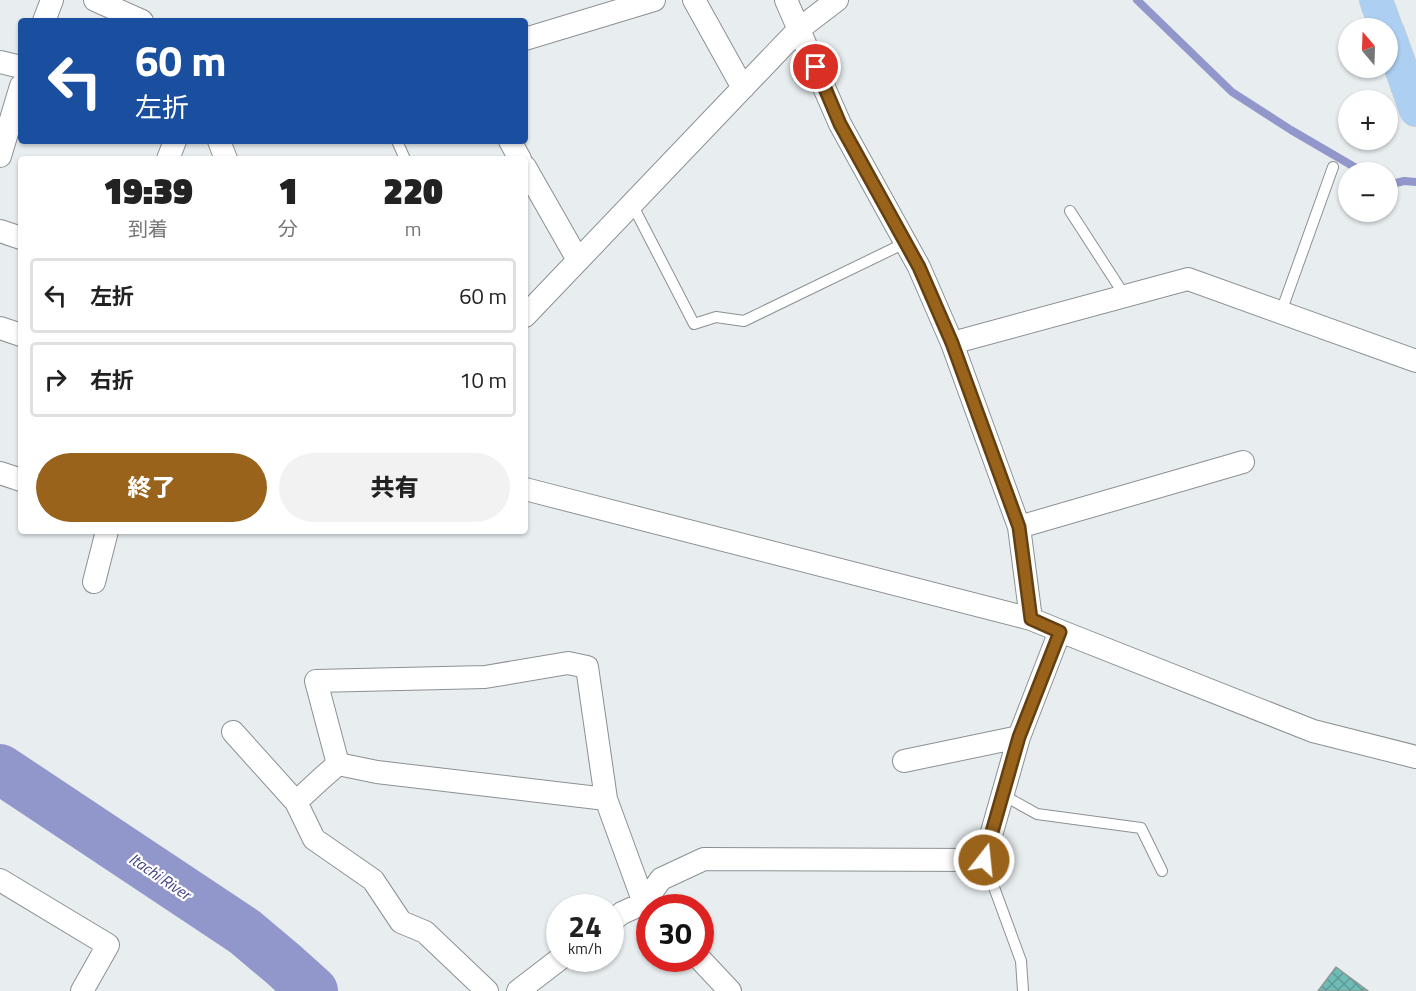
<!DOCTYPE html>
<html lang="ja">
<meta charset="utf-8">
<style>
body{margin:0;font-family:"Titillium Web","Noto Sans JP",sans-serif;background:#f2f2f2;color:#222;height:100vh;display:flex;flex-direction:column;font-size:22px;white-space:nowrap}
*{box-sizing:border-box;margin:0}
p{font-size:20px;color:#767676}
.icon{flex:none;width:33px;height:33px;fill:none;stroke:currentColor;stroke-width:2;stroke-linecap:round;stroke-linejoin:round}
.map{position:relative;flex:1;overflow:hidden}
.sheet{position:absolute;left:18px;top:156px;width:510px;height:378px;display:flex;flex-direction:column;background:#fff;border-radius:6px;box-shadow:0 2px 4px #0004}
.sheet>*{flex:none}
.hud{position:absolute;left:18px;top:18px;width:510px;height:126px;border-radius:6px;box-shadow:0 2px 4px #0004;background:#1a4fa0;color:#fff;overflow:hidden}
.needle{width:39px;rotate:341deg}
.buttons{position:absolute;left:1338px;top:18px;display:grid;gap:12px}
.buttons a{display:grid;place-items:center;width:60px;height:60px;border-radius:50%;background:#fff;box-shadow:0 2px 4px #0004;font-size:30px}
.speed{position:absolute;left:546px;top:894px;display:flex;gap:12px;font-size:30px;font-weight:700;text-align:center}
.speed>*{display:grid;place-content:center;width:78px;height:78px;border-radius:50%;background:#fff;box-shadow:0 2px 4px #0004;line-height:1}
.speed small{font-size:15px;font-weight:400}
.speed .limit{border:9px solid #d22;background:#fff;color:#111}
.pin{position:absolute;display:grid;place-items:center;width:51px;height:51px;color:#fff;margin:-26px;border:3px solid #fff;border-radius:50%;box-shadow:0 2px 6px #0007}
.me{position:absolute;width:66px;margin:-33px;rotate:16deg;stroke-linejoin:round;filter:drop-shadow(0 0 4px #0008)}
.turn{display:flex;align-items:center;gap:21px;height:126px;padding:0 18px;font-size:27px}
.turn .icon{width:78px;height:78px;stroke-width:2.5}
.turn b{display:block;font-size:42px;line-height:51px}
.eta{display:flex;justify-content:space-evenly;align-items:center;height:102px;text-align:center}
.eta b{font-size:36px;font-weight:800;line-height:42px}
.action{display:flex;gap:12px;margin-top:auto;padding:12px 18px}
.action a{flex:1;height:69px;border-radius:36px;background:#99631b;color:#fff;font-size:24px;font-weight:800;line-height:69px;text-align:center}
.action a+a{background:#f2f2f2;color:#222}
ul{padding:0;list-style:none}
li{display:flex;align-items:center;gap:18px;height:75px;margin:0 12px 9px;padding:0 6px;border:3px solid #e0e0e0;border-radius:6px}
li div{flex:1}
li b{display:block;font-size:22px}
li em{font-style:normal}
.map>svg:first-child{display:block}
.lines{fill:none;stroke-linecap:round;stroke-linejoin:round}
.stream{stroke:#9297cb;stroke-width:8}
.river{stroke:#9297cb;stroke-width:50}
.building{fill:url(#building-cross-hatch);stroke:#929897;stroke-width:1.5}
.lane-casing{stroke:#8b9193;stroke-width:12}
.street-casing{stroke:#8b9193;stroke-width:24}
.primary-casing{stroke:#cacbcb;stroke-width:34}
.lane{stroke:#fff;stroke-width:10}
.street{stroke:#fff;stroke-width:22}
.primary{stroke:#adcff1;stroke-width:33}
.route-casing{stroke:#634012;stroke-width:15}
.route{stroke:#99631b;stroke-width:10}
.labels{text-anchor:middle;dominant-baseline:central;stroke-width:4.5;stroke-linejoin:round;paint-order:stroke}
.water-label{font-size:16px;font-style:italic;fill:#414284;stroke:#fff}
</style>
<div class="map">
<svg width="1416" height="991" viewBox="0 0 1416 991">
<defs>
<pattern id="building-cross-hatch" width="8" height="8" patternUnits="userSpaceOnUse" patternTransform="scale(1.5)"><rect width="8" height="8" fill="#6fbcb7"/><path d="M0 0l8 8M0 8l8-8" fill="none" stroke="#5c9a96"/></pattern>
</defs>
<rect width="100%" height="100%" fill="#e8eef0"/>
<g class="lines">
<path class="stream" d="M1137,0l95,92 59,38 72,42
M1388,185l16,-4 12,1"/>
<path class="river" d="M0,769l245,163 38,32 30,27"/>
</g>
<path class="building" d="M1336,967l32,24h-50z"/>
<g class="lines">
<g class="lane-casing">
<path id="lane" d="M397,141l8,18
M632,204l62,120 22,-7 28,4 161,-78
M1070,211l55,85
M1281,312l52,-145
M1003,795l34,19 104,14 21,43
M984,860l37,101 2,30"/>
</g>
<g class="street-casing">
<path id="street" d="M95,0l47,21
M694,0l49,88
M786,0l54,124 79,143 33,76 67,184 12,92
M44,21l8,-21
M525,39l129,-39
M0,62l21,5
M219,141l7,18
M510,141l10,18
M0,156l21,-70
M168,159l7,-18
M525,167l53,93
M0,231l21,7
M525,316l274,-287 38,-29
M0,328l21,7
M952,343l236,-64 228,82
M0,473l21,7
M525,489l506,130 29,12 253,100 103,26
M1019,527l224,-65
M94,582l13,-51
M233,732l63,70
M1019,737l41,-106
M338,764l-22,-83 169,-4 83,-14 19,4 19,132
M0,880l108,65 -26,46
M644,903l17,-24 43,-20 280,1 35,-123 -115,24
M610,922l12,-9 22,-10 6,5
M699,958l31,33
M487,991l-62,-59 -24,-10 -28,-42 -59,-41 -18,-37 26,-24 16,-14 39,8 229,27 38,104
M518,991l43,-33"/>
</g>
<g class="primary-casing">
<path id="primary" d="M1376,0l10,28
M1388,32l28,78"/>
</g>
<use href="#lane" class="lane"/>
<use href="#street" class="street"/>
<use href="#primary" class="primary"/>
</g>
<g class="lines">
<g class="route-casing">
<path id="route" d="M816,67l24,57 79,143 33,76 67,184 12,92 29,13 -41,105 -35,123"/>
</g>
<use href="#route" class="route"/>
</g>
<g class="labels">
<g class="water-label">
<text transform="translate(160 876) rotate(34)">Itachi River</text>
</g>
</g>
</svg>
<div class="buttons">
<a><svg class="needle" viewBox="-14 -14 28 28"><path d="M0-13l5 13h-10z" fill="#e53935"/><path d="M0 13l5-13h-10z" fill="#767676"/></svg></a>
<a>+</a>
<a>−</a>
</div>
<div class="speed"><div>24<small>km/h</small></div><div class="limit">30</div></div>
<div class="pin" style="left:816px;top:67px;background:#d93025"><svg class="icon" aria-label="arrive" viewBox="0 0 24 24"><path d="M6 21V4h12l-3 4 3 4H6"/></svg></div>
<svg class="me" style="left:984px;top:860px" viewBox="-20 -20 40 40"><circle r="17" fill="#99631b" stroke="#fff" stroke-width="3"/><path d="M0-11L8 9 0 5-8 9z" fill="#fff"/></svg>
<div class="hud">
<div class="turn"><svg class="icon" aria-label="left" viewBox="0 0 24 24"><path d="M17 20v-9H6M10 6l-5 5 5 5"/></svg><div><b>60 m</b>左折</div></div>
</div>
<section class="sheet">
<div class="eta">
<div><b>19:39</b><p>到着</p></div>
<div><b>1</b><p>分</p></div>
<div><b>220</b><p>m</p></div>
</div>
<ul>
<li><svg class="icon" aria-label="left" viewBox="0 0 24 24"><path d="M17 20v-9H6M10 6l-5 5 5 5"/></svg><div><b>左折</b></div><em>60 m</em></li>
<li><svg class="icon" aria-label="right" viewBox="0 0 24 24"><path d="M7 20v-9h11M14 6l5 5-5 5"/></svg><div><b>右折</b></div><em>10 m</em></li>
</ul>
<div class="action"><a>終了</a><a>共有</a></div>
</section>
</div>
